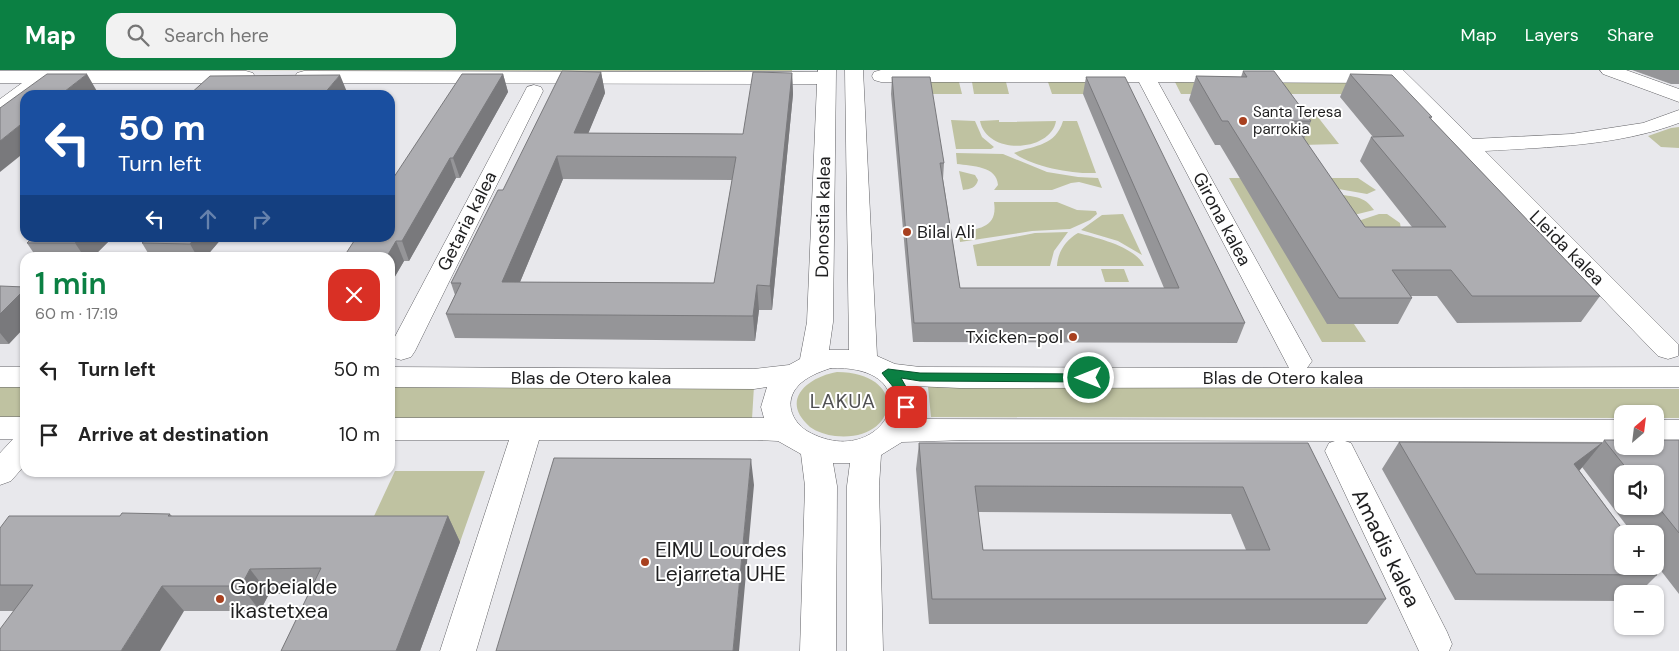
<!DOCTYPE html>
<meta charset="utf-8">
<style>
body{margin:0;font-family:"DM Sans",sans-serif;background:#f2f2f2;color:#222;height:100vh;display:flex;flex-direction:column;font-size:19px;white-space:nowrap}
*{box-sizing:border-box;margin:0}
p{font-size:16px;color:#767676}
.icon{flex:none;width:28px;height:28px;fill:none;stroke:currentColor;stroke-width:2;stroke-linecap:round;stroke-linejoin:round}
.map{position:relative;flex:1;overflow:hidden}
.details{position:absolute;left:20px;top:182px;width:375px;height:225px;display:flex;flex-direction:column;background:#fff;border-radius:15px;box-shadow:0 1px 4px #0004}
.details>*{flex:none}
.top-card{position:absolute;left:20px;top:20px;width:375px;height:152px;border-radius:15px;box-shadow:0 1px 4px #0004;background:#1a4fa0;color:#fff;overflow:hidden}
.needle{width:32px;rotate:28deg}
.tools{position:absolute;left:1614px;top:335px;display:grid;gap:10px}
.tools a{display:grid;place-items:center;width:50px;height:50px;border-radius:10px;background:#fff;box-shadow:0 1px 4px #0004;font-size:25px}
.pin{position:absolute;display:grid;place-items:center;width:42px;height:42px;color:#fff;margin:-21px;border-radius:10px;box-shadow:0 2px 8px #0006}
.me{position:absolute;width:55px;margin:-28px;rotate:270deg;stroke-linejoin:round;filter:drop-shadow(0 0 4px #0008)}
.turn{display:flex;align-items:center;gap:18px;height:105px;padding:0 15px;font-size:22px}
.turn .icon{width:65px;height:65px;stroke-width:2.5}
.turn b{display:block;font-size:35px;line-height:42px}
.lanes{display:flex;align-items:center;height:48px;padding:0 15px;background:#0003;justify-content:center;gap:25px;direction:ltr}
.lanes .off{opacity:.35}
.round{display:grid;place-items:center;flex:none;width:52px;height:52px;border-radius:15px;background:#f2f2f2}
.headline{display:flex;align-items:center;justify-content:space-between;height:85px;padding:0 15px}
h1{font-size:30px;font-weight:600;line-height:38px;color:#0b8043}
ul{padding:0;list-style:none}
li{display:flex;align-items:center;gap:15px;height:65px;padding:0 15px}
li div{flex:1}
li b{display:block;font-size:19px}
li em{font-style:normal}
header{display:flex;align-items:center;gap:30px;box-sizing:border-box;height:70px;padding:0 25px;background:#0b8043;color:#fff}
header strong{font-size:24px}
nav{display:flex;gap:28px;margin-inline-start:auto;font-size:18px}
.search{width:350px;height:45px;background:#f2f2f2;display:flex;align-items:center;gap:12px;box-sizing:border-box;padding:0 18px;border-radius:15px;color:#767676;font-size:19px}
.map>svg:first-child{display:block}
.green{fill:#bfc2a1}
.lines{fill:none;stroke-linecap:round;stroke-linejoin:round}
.street-casing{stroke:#626266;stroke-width:1}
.street{fill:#fff;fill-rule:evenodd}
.wall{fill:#959598;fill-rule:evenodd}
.shaded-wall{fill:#79797c}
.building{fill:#adadb1;stroke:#79797c;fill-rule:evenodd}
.route{fill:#0b8043;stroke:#07532c}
.poi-dot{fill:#a8401f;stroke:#fff;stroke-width:2}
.labels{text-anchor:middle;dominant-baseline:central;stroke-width:4;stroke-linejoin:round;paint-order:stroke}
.far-poi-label{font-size:15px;fill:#1f1f20;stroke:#fff;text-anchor:start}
.street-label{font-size:18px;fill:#1f1f20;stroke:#fff}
.poi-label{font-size:18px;fill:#1f1f20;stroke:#fff;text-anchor:start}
.quarter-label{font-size:20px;letter-spacing:1px;fill:#505053;stroke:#fff}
.near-street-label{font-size:21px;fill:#1f1f20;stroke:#fff}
.near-poi-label{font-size:21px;fill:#1f1f20;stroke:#fff;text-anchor:start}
</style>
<header>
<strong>Map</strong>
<div class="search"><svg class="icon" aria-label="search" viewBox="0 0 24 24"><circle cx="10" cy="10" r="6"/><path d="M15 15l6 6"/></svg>Search here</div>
<nav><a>Map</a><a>Layers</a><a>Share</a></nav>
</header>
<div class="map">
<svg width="1679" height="581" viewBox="0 0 1679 581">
<rect width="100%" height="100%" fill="#e8e8ec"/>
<path class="green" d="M0,0h792v1z
M892,12h67l3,12h-45z
M972,12h34l3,12h-35z
M1048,12h68l-7,12h-57z
M1175,12l205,1 -15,11h-184z
M1310,37l29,37 -37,1 -26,-37z
M951,50l24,1 7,16 12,10 -3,2h-35z
M999,50v2l57,-1c-5,31 -69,35 -76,0z
M1063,51h14l19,52c-23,1 -63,-6 -82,-20 20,-8 41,-6 49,-32z
M1679,57v21l-18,-1 -13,-11 23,-8z
M956,83l47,1 44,18 31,5 20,1 4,10 -23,-6 -8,1 -19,7h-58l4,-5c-1,-19 -26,-19 -41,-21z
M959,101l16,4 3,5c-2,8 -8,9 -15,10z
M1229,108h129l18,12 -9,4 -57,-10 44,140 12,18h-44z
M1336,124c17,3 28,1 38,16l-20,5z
M994,132h63l20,8 19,1 1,3 -7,6 -20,9 -38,2 -72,11 -1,-10c21,-3 39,-5 35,-30z
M1123,144l19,41 -24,-14 -37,-11 21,-15z
M1379,144h8l13,9 4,24 -49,-25z
M1068,162l-14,19 -4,15h-73l-4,-21 62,-12z
M1078,163c20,5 58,14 66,33h-87c1,-15 9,-26 21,-33z
M1101,199h23l5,13h-24z
M837,302c74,1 61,71 -2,64 -8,-1 -18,-4 -25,-9 -31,-27 -2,-50 27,-55z
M0,316h25v31h-25z
M390,316h364l-2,33 -362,-1z
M928,317l751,2v29h-24v-4h-33v4l-691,-1z
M395,401h90l-25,71h-98z"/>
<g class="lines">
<g class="street-casing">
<path id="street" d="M818,0h18l-3,252 -4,28h20l-4,-280h18l14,286 18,8 25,3 369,1 -150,-286h-258l-7,-2 -2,-4 2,-4 7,-2h522l70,69 98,-5 72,-11 36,-13v13c-62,23 -129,24 -194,28l193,193v12l-10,3 -10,-3 -263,-273 -237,-1 154,279 -5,7 372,-1v20l-719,1 -46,-2c6,11 8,22 3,33l705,1v22l-277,-1 6,2 4,8 92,181 5,12 -3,7h-30l-94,-200 4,-8 6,-2 -367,-1 -66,2 -21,13 -2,31 4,165h-36v-165l3,-23h-17l4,23 -1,165h-36l5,-165 -4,-32 -23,-13 -20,-1h-219l-63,211h-36l69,-211h-119v-22h374l-3,-11 6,-20 -13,2 -364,-2v-20l364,2 35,-4 11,-6 7,-37 10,-238 -513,-1 -7,-2 -2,-4 2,-4 7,-2 514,1zM831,298c106,-3 53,107 -24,63 -16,-10 -23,-30 -9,-45 8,-9 21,-14 33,-18z
M1600,0h26l53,19v13l-76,-28z
M0,1h246l7,2 2,4 -2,4 -7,2h-200l-16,12h-5v4l-18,13 -7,2v-15l22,-16h-22z
M534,15l7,2 2,4 -128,260 -4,6 -10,3 -10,-3 -1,-11 135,-255 2,-4z
M0,297h25v20h-25z
M0,347h25v48l-14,16 -11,4v-32l13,-14h-13z
M1655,350h24v22h-24z"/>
</g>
<use href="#street" class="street"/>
</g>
<path class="wall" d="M1632,0h47v14h-8z
M1243,1l68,50 -7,18 61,88h47l-52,-66 11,-24h2l-33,-40 10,-23 82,43 -1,2 169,177 -19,26 -124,1 -20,-27h-26l1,2 -14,26h-71l-107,-179h-5l-26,-45 7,-24 45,1z
M601,2l4,21 -17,40 155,1 49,-61 1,21 -21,216h-13l-4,31 -300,-3 -9,-24 9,-19 -4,-12 52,-93zM563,109l169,1 -18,103 -194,-1z
M503,4l5,18 -48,86h-4l-47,83h-5l-14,24v-27l-34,-20z
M892,7l52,86 -1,16 17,109h204l-81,-194 3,-17 159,246 -8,20 -324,-1 -22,-248z
M32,168h80l-20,20h-55l-10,-15z
M222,168l-17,20h-54l-9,-15z
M0,216l9,58h-9z
M1604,370h75v154l-24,-31v-29h-22l-51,-67 -3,3 78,105 -19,19h-16v7l-167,-1 -73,-131 17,-27 203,1zM1622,404h33v32h-33z
M919,373h389l78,156 -19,25h-438l-13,-155zM978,442l253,2 15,36h-263z
M170,444l2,2h276l12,26 -40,109h-139l28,-57h-40l-9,17h-260v-83l120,-12z"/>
<path class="shaded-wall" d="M601,2l4,21 -26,63 -5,-23z
M792,3l1,21 -21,216 -2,-24z
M87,4l11,19 -2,2h-36z
M503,4l5,18 -48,86 -7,-20z
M340,5l7,17 -3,3h-21z
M25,51v31l-25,20v-31z
M557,86l6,23 -53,127 -8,-24z
M450,88l6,20 -47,83 -7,-20z
M81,168h31l-20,20h-7l-10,-15z
M195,168h27l-17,20h-7l-8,-14z
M396,171l8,20 -14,24v-27h-4z
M757,215l2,25 -4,31 -2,-25z
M25,219v38l-16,17 -9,-11v-19z
M1602,373l-22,27 -28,20 22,-26z
M751,389l3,26 -15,166h-6z
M448,446l12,26 -40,109h-24z
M250,499l19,25 -9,17 -19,-25z
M162,516l22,25 -24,40h-39z"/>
<path class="building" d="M562,1l39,1 -27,61 169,1 10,-62 39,1 -22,213 -13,-1 -4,31 -307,-2 15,-31h-10l47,-93h5zM557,86l179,1 -22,126 -212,-1z
M1243,1h31l37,50h-19l73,106h81l-75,-90 33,-1 -54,-62 42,1 40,42h-3l171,179h-128l-21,-26h-59l20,28h-73l-111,-177h-6l-26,-45 51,1z
M47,4h40l-27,21h-35v26l-25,20v-33z
M462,4h41l-50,84h-3l-48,83h-6l-10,17h-43l13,-20h34v-55z
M340,5l-17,20h-134l21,-19z
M892,7h38l14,86h-4l20,125h219l-93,-211h39l120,246h-331z
M32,168h49l-6,5h-48z
M148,168h47l-5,6 -48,-1z
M0,216l25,1v2l-25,25z
M1604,370h18v6h33v-6h24v93l-24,-30v-29h-24z
M1399,372l203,1 -28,21 52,70h-4v32h29l6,9 -181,-1z
M919,373h389l78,156h-454zM975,416l268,1 27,63h-287z
M554,388l197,1 -18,192h-237z
M122,443l48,1 -2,2h280l-52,135h-115l40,-83 -71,1 -9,17h-79l-41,65h-121v-22l33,-44h-33v-57l9,-12h111z"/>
<path class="route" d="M888,299l32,4 169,1 6,4 -6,4 -169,-1 -19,-3 9,16 2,13 -6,4 -6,-4c-2,-19 -8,-20 -18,-34z"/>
<g class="poi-dot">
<circle cx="1243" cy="51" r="5"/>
<circle cx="907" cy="162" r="5"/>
<circle cx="1073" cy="267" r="5"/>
<circle cx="645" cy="492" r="5"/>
<circle cx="220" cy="529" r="5"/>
</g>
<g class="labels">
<g class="far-poi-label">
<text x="1253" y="42">Santa Teresa<tspan x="1253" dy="17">parrokia</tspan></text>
</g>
<g class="street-label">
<text transform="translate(823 147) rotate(-89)">Donostia kalea</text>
<text transform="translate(1222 149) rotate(62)">Girona kalea</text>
<text transform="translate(467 151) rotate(-63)">Getaria kalea</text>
<text transform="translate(1567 178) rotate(45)">Lleida kalea</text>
<text x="591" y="308">Blas de Otero kalea</text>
<text x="1283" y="308">Blas de Otero kalea</text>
</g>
<g class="poi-label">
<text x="917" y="162">Bilal Ali</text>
<text x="1063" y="267" text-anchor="end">Txicken-pol</text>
</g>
<g class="quarter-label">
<text x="843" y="331">LAKUA</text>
</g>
<g class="near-street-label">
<text transform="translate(1386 478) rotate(64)">Amadis kalea</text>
</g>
<g class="near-poi-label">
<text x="655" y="480">EIMU Lourdes<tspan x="655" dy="24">Lejarreta UHE</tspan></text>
<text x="230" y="517">Gorbeialde<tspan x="230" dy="24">ikastetxea</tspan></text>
</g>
</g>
</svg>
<div class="tools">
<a><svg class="needle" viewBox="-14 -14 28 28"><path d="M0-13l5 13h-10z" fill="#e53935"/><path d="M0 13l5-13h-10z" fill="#767676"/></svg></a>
<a><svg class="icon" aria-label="sound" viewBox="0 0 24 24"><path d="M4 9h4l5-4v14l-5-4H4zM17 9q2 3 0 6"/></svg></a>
<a>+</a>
<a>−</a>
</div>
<div class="pin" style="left:906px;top:337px;background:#d93025"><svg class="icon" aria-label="arrive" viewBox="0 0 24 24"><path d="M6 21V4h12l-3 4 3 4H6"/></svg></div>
<svg class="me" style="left:1089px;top:308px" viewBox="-20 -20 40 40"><circle r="17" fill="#0b8043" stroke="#fff" stroke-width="3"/><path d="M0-11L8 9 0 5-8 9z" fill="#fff"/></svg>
<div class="top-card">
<div class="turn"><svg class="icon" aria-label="left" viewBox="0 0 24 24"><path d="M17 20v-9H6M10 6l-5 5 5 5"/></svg><div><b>50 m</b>Turn left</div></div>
<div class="lanes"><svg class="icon" aria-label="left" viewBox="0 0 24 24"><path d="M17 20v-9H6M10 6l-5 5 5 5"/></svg><svg class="icon off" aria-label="ahead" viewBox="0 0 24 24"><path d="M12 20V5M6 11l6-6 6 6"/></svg><svg class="icon off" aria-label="right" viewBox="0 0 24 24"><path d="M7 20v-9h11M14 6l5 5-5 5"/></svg></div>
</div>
<section class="details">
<div class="headline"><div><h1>1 min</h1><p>60 m · 17:19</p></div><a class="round" style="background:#d93025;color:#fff"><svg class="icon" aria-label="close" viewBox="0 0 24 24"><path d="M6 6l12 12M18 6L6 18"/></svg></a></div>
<ul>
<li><svg class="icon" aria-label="left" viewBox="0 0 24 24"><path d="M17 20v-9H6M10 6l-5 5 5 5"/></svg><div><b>Turn left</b></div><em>50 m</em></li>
<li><svg class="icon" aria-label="arrive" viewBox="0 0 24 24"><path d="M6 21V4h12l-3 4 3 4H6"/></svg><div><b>Arrive at destination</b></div><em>10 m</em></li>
</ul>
</section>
</div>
